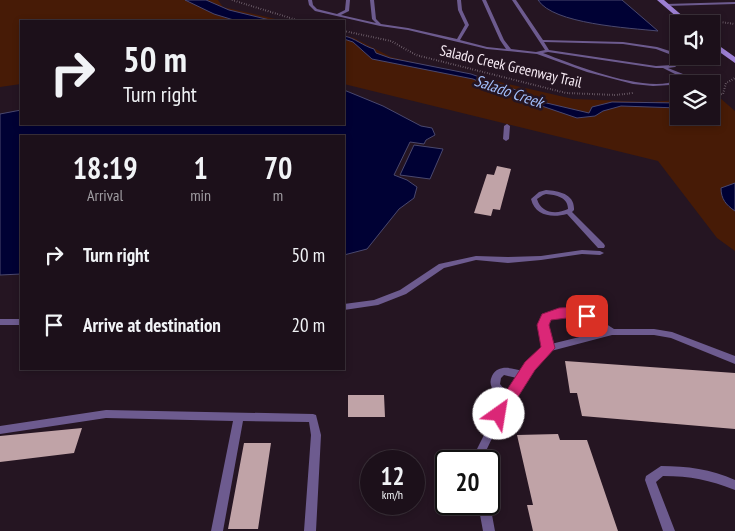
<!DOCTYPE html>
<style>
body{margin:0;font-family:"PT Sans Narrow",sans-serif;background:#291e27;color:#f1f3f6;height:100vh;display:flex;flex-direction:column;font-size:19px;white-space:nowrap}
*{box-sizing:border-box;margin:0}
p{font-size:16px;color:#a09da2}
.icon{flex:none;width:28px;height:28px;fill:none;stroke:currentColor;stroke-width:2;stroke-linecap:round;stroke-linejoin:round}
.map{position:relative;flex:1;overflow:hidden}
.panel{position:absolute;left:20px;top:135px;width:325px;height:235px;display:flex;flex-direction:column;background:#1c101a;border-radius:0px;box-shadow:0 2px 8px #0003,0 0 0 1px #3a3039}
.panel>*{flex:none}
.hud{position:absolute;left:20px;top:20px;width:325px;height:105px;border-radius:0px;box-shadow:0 2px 8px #0003,0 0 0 1px #3a3039;background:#1c101a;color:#f1f3f6;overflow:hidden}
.controls{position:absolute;left:670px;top:15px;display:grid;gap:10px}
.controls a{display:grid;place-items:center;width:50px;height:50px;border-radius:0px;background:#1c101a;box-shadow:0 2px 8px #0003,0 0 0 1px #3a3039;font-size:25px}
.speed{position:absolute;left:360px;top:450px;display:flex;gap:10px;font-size:25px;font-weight:700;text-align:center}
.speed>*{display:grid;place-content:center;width:65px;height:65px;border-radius:50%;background:#1c101a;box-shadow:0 2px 8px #0003,0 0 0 1px #3a3039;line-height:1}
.speed small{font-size:12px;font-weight:400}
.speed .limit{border:2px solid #111;border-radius:8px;background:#fff;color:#111}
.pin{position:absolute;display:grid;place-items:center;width:42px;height:42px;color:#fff;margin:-21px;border-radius:10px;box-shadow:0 2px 8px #0006}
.me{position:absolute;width:55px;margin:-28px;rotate:32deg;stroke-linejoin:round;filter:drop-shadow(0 0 4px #0008)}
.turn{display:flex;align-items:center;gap:18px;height:105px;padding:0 20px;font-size:22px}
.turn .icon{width:65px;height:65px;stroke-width:2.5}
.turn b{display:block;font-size:35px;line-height:42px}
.eta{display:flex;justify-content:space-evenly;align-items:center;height:85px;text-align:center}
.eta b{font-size:30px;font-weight:800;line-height:35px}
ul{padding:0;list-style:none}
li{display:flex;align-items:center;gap:15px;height:70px;padding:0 20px}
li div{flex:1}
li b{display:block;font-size:19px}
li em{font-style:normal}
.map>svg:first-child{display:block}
.green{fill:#471b06}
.water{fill:#000134;stroke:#4a486e}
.building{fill:#c0a3a7}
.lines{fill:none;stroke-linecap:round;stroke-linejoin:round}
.path{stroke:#998b96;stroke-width:2;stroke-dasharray:0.5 2;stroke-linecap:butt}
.lane{fill:#6d5b8f;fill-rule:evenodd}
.secondary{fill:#9c7fd3;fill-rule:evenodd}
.route{fill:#db2777;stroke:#8e194d}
.labels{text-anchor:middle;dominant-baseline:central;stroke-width:5;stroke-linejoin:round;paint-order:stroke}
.far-street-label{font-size:15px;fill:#f8ecf5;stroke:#251522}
.far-water-label{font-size:16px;font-style:italic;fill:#a2bffc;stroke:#251522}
</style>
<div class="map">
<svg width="735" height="531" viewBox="0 0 735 531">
<rect width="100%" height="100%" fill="#251522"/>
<path class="green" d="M0,0h218l5,7 61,14h-263v63l-21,3z
M344,35l10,3 37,19 182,42 76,3 30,-2v16h32v-18h9l15,13v140l-18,-13 -59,-77 -314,-77z"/>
<path class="water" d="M185,0h21l23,10 45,11h-37l-23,-7z
M538,0h84l36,31c-29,-3 -105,-7 -120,-31z
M344,36c11,2 19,10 30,13l2,4 14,5 81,16 56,20 11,7 51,12 3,-6 20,-5 67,1v5l-58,-2 -18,5 -8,5 -18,2 -47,-16 -9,-7 -20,-4 -28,-12 -101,-20 -19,-17 -9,-3z
M344,90l39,16 38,20 11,2 3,7 -9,5 -2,4 -14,-2 -16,33 13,5 10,7 -3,11 -15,11 -32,40 -23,6v-119h-323v138l-21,1v-161l21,-4v14h323z
M414,145l29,4 -13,30 -30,-4z
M735,183v28c-9,-6 -14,-12 -14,-23z"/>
<path class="building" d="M497,166l14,3 -11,41 -7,-1 -2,7 -17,-3 13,-39 7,1z
M565,361l170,12v56l-153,-13 -5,-23h-7z
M348,395h36l1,22h-37z
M82,428l-8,25 -74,9v-26z
M558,434l2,6h27l31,91h-85l-6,-26h6l-16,-70z
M244,443h27l-13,86h-30z"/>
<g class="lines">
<path class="path" d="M232,0l68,21
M698,19l37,5
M344,31l47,10 25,14 150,38 50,2 17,-2
M711,95l12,-1 3,-11 9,-5"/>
<path class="lane" d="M308,0h4l1,5 4,4 20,5 8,-4 1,-10h4l-1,11 -8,4 35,8 -4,-4 -2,-19h4l2,19 5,5 27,4 49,11 8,-14 -7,-15 -1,-10h4l1,10 7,15 -9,15 27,7 19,2 -6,-9 -18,-40h4l18,40 7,9 25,3 9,-2 -33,-50h4l27,40 80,2 34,5 16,5 7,9v2l-5,4 -7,1 15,6v5l-13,6 -17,1 -20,-2 -46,-12 -50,-18 -50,-5 -79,-19 -28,-4 -65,-15 -6,-6zM544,42l79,2 33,5 13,5 7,8 -4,3 -16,1 -107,-16zM548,52l108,16h7l16,8v2c-4,2 -8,4 -11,5 -33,6 -94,-18 -125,-30z
M735,2v2l-69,2 -2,-1 2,-1z
M507,124l3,2 -1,13 -3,2 -3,-2 1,-13z
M546,190c13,1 29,4 28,20l-2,2 32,32 1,2 -1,2h-6l-31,-34c-15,4 -32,2 -36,-15l8,-7zM546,194c10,1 22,3 22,15 -12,6 -27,4 -31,-10l6,-4z
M582,250l18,1 4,2 -4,2 -18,-1 -41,6 -33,3 -32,-3 -32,8 -38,26 -28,11 -34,5v-6l30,-4 26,-10 39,-26 37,-8 32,1 33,-1z
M565,310l17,1 10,4 22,14h40l18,3 63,24v8l-64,-26 -17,-3h-42l-61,16 -18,18 -28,42 -20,42v8h-10v-8l26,-52c-3,-4 -7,-9 -9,-13 -2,-4 -2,-8 0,-12 6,-12 20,-8 30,-5l5,-8 16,-16 -4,-22 4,-10zM565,316c16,0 27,5 39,15l-53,13 -4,-19 2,-6zM504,375l13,3 -10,15 -7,-9 1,-6z
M0,319h21v6h-21z
M106,410l207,4 3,1 5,20 -5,96h-12l7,-96 -2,-13 -66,-1 -20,110h-12l22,-110 -127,-3 -106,16v-8z
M661,466c26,0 50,3 74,14v10c-26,-10 -44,-14 -72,-14l-7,6 19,49h-12l-18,-51 1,-4z
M489,502l1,2 5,27h-12l-5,-27h11z"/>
<path class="secondary" d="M657,0h7l28,24h-7z
M711,40l24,17v6l-24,-17z"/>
</g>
<path class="route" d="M576,307l16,6 2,3 -2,4 -5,1 -12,-4 -24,3 -2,5 6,23 -20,22 -31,49 -5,2 -5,-2 -2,-5 2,-4 31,-48 16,-15 -4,-22 5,-11 17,-6z"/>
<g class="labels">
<g class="far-street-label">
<text transform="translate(511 66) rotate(13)">Salado Creek Greenway Trail</text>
</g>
<g class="far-water-label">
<text transform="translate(509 91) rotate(19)">Salado Creek</text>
</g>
</g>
</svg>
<div class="controls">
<a><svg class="icon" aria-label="sound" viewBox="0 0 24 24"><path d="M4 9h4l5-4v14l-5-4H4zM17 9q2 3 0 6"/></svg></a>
<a><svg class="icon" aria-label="layers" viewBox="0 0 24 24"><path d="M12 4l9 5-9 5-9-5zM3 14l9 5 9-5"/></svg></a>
</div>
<div class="speed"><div>12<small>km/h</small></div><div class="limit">20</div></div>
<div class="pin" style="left:587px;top:316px;background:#d93025"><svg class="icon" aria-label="arrive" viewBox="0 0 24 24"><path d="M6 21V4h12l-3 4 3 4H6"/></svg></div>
<svg class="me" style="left:499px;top:414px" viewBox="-20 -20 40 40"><circle r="19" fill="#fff"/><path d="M0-13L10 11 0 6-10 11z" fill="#db2777"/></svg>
<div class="hud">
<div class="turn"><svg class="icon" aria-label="right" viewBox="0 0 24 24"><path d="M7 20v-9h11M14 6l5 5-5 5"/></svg><div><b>50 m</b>Turn right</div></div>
</div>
<section class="panel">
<div class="eta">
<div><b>18:19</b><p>Arrival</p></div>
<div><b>1</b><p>min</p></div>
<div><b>70</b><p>m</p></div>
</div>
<ul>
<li><svg class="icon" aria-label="right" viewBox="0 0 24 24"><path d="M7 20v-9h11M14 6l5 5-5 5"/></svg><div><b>Turn right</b></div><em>50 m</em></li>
<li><svg class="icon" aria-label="arrive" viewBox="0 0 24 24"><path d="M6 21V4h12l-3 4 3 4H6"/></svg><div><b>Arrive at destination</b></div><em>20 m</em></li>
</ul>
</section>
</div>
